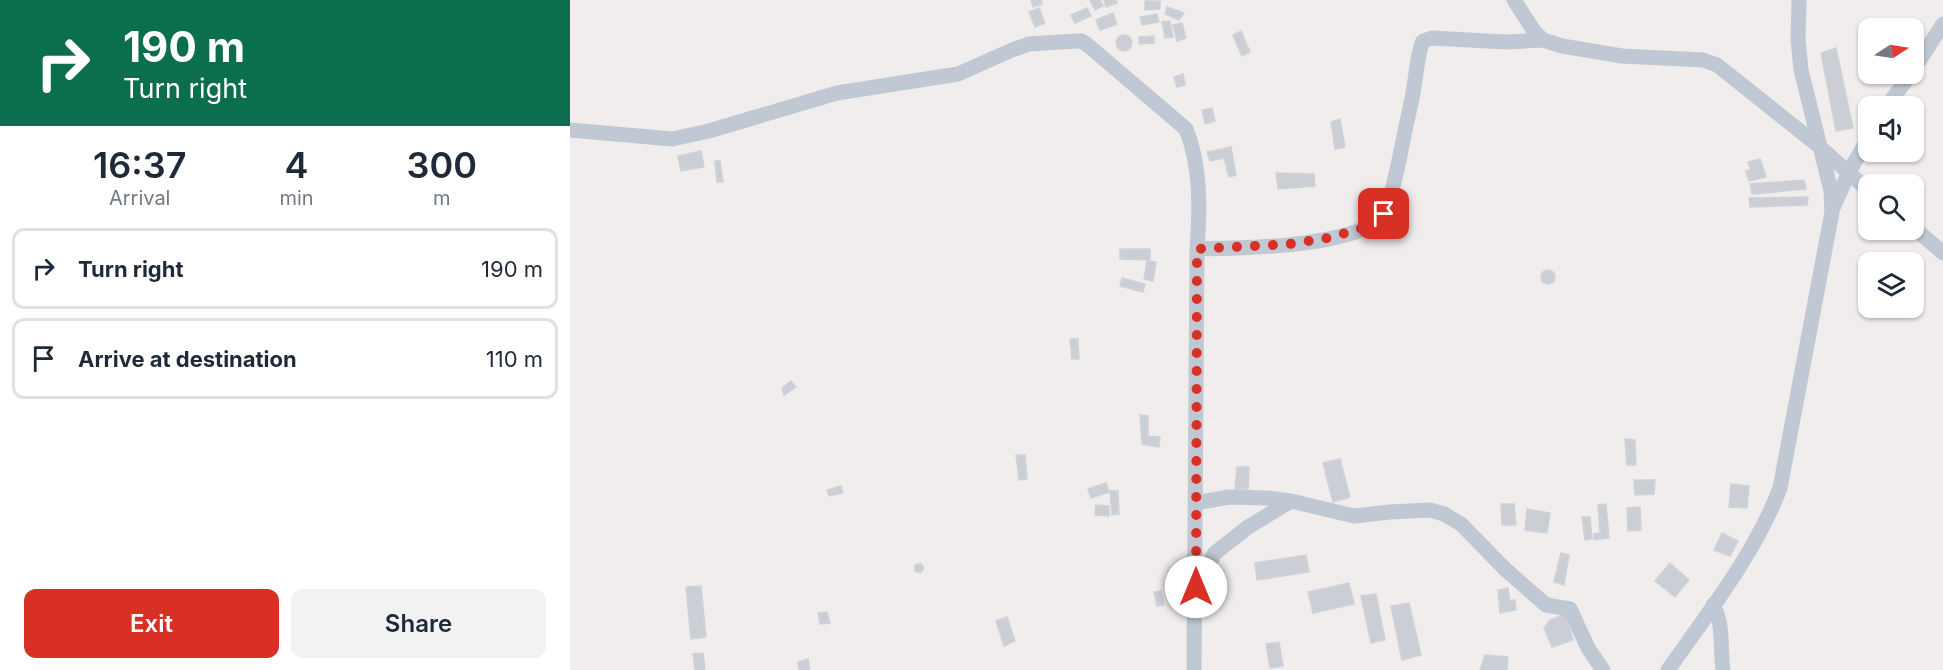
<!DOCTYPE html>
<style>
body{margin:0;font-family:Inter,sans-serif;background:#f2f2f3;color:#1f2937;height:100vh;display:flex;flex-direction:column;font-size:22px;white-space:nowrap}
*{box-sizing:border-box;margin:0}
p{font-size:20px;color:#747a83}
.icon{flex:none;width:33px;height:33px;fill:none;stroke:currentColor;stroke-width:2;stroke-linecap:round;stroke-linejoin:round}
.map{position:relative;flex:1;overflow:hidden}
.side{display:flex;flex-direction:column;background:#fff;width:570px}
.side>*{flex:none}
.hud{background:#0b6e4f;color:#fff;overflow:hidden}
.needle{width:39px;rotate:78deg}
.buttons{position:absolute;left:1288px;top:18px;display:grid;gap:12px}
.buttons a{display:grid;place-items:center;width:66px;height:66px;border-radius:12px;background:#fff;box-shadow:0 2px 4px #0004;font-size:30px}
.pin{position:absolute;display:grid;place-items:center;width:51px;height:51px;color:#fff;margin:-26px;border-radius:12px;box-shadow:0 3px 9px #0006}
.me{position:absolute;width:66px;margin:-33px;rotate:0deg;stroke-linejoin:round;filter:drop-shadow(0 0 4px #0008)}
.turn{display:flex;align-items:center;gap:21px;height:126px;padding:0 24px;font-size:27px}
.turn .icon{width:78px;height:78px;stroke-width:2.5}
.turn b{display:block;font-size:42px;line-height:51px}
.eta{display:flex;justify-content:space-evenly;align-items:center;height:102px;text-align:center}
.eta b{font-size:36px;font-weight:600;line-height:42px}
.cta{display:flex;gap:12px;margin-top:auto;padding:12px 24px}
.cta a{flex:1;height:69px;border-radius:12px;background:#d93025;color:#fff;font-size:24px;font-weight:600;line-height:69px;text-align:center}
.cta a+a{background:#f2f2f3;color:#1f2937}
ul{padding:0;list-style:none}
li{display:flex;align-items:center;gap:18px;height:81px;margin:0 12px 9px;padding:0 12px;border:3px solid #e0e1e3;border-radius:12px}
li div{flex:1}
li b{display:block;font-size:22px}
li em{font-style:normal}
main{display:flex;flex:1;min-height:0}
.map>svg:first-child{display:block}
.building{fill:#cbced5;stroke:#d0d2d9;stroke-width:1.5}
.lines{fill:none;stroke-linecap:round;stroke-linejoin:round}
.minor{stroke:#bfc8d3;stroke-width:15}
.route{stroke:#d93025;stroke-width:10;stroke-dasharray:0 18}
</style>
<main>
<section class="side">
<div class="hud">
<div class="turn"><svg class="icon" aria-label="right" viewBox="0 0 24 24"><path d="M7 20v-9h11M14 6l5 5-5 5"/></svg><div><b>190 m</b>Turn right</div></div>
</div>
<div class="eta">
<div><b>16:37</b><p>Arrival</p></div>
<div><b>4</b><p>min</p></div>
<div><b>300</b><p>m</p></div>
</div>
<ul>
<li><svg class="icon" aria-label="right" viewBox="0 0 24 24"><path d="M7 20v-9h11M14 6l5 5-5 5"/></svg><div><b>Turn right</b></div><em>190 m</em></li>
<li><svg class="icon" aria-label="arrive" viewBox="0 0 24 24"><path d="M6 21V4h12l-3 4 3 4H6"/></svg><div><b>Arrive at destination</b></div><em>110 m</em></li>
</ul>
<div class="cta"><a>Exit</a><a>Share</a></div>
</section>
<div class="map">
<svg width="1373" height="670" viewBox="0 0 1373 670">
<rect width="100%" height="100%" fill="#f0edec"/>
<path class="building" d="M461,0h10l1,4 -9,3z
M520,0h10l3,6 -8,4z
M534,0h12l1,3 -11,4z
M575,1h15v8l-15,1z
M597,7l17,6 -5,7 -14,-6z
M469,8l6,15 -10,4 -6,-15z
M517,8l4,8 -16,7 -4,-8z
M543,13l4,11 -17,6 -4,-10z
M587,14l2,8 -17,3 -2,-8z
M600,21l3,16 -8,1 -3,-16z
M612,23l4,15 -9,3 -4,-16z
M671,31l9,21 -8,4 -9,-21z
M546 43a8 8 0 1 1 16 0a8 8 0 1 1-16 0Z
M584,36v7l-15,1v-7z
M1266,48l17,80 -17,3 -15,-78z
M613,74l2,11 -8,2 -3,-10z
M642,108l3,13 -10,3 -3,-14z
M770,119l5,28 -10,2 -4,-27z
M661,147l5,28 -7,2 -5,-19 -14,3 -3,-9z
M131,151l3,16 -23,4 -3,-15z
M1190,159l6,18 -17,4 -3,-10 5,-1 -3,-8z
M145,161h5l3,21h-6z
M706,173l38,1 1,12 -37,3z
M1234,180l2,9 -54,5 -2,-10z
M1238,197l-1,8 -57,2 -1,-9z
M550,249h30v11l-30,-1z
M577,261l9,1 -3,19 -9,-2z
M971 277a7 7 0 1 1 14 0a7 7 0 1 1-14 0Z
M552,278l23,6 -2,8 -23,-6z
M500,339h8l1,20h-7z
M221,381l5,6 -12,8 -2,-7z
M570,415l8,1v20l12,1 -1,10 -17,-3z
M1055,439l10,1 1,25h-9z
M446,455h9l2,24 -8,1z
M770,459l10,38 -17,5 -10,-39z
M667,467h12l-1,22h-13z
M1064,480h21l-1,14 -19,1z
M536,483l3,9 -18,6 -3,-9z
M1161,484l18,2 -2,22 -18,-1z
M271,486l2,7 -14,3 -2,-6z
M540,491h8l1,23 -7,1z
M931,504h13l2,21h-14z
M1036,504l3,34 -15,2v-6l6,-1 -2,-28z
M526,505l13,1v10l-14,-1z
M1070,507l1,23 -13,1 -1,-23z
M957,509l23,4 -3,20 -22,-3z
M1012,517h8l2,22 -7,1z
M1152,533l16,8 -8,15 -16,-6z
M991,553l8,2 -5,30 -10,-3z
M736,555l3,17 -52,8 -2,-17z
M1100,563l19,17 -14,17 -20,-16z
M344.5 568a4.5 4.5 0 1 1 9 0a4.5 4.5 0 1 1-9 0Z
M779,583l5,21 -41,9 -5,-21z
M131,586l5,51 -15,2 -5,-52z
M938,588l2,13 5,-1 1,10 -16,3 -2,-23z
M591,591l3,14 -7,1 -3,-14z
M806,594l9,46 -14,3 -10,-47z
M839,603l12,52 -19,5 -11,-54z
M257,612l3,11 -10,1 -2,-11z
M995,614l8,26 -21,7 -8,-19 6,-8z
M437,617l8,24 -11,5 -8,-25z
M709,642l4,24 -13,2 -4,-24z
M133,653l2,17h-10l-2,-16z
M915,655l23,2 -1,13h-27z
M238,659l2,11h-11l-1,-8z"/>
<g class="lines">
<path class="minor" d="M944,0l20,31 9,9 19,6 60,10 81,4 14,5 103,82 49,44
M1344,69l29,-45
M1317,106l24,-32
M0,130l102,9 37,-8 128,-38 121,-19 54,-24 17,-6 47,-3h6l8,6 96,82c15,36 14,82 11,120l-3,421
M1264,206l14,-32 21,-37
M1344,228l29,25
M627,249c41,-1 160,-1 186,-34 10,-14 20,-78 25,-98 2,-10 5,-21 6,-31 3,-15 3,-31 9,-45l9,-3 73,4 38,-2
M626,503l33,-6 38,1 24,3 63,15 36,-4 40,-2 14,4 17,10 44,45 41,36 24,4 18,39 15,22
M627,585l18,-32 33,-26 43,-26
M1143,605c11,18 7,45 10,65
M1098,670c40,-57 87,-116 112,-182l52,-276 -1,-21 -30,-121 -3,-31 1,-39"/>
</g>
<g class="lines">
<path class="route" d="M626,587l1,-338 93,-5 38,-6 42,-12 14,-12"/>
</g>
</svg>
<div class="buttons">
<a><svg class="needle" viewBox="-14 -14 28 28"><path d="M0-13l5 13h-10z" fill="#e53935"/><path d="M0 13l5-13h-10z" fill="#747a83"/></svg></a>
<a><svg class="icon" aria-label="sound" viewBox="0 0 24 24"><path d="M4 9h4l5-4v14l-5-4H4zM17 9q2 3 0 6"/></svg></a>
<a><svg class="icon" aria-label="search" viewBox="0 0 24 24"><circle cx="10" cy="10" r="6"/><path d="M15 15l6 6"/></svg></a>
<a><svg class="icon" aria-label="layers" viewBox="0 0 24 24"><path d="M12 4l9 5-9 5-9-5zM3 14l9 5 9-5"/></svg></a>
</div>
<div class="pin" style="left:814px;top:214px;background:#d93025"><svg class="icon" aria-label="arrive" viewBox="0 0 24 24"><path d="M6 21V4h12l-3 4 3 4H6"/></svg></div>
<svg class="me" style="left:626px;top:587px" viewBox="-20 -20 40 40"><circle r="19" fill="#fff"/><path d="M0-13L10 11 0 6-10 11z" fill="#d93025"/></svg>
</div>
</main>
